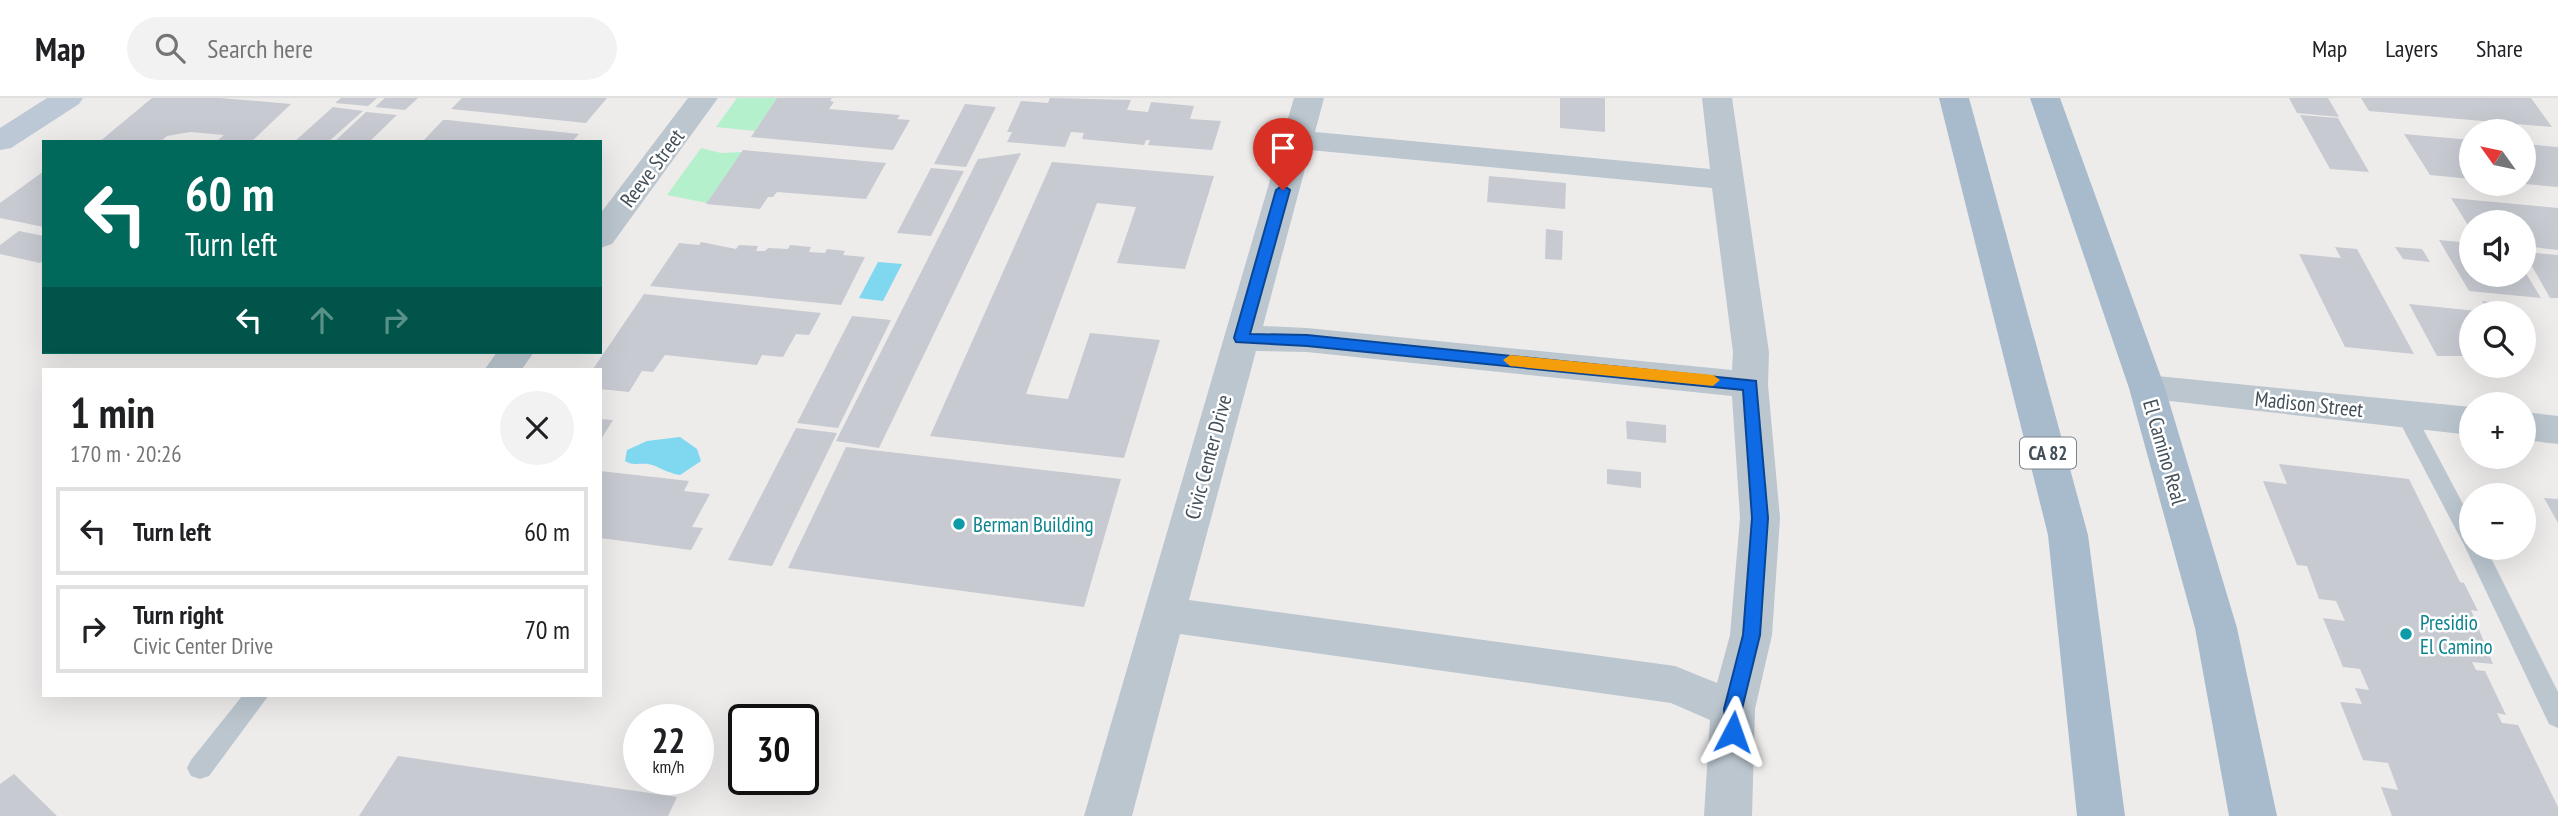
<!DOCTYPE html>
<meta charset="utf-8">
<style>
body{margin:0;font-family:"PT Sans Narrow",sans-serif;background:#f2f2f2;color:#202124;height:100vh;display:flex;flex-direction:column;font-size:26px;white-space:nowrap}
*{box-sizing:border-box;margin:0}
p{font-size:23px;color:#757577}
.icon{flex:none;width:38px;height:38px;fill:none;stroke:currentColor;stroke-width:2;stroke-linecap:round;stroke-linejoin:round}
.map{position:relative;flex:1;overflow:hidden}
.details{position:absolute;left:42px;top:270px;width:560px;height:329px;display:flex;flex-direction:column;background:#fff;border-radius:0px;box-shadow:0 7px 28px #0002}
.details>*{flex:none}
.top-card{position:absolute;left:42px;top:42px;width:560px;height:214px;border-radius:0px;box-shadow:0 7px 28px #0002;background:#00695c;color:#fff;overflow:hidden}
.needle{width:46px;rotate:303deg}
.fabs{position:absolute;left:2459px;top:21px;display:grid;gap:14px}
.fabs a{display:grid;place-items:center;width:77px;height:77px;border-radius:50%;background:#fff;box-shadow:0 7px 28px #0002;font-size:35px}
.speed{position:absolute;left:623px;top:606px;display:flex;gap:14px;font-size:35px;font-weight:700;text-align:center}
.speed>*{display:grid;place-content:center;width:91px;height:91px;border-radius:50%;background:#fff;box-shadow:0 7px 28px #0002;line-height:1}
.speed small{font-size:18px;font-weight:400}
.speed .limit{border:4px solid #111;border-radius:10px;background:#fff;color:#111}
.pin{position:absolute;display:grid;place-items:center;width:60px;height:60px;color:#fff;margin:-72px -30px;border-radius:50% 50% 50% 0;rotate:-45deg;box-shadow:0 0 7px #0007}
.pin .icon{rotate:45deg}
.me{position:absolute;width:77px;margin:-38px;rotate:4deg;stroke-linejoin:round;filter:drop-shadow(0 0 5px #0008)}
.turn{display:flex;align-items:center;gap:24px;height:147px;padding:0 28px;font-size:32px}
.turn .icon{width:91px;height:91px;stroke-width:2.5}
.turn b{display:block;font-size:49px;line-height:60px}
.lanes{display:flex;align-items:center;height:66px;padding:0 28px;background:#0003;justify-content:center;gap:35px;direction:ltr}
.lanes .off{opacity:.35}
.round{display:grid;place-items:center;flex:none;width:74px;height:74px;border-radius:37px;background:#f2f2f2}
.headline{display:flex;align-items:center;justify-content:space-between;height:119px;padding:0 28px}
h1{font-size:42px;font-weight:800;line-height:52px}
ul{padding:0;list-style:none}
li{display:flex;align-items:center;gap:21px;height:88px;margin:0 14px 10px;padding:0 14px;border:4px solid #e0e0e0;border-radius:0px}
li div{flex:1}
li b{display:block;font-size:26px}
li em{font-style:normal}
header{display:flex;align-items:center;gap:42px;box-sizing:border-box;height:98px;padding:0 35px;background:#fff;border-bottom:2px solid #e0e0e0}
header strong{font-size:33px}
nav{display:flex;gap:38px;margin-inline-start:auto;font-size:24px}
.search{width:490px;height:63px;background:#f2f2f2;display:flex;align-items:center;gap:18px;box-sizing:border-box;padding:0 24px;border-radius:38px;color:#757577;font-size:26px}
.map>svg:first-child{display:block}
.green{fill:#b5f0cc}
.water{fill:#7fd8f0}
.building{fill:#c7cad1}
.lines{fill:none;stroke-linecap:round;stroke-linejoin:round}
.lane{fill:#bbc6cf;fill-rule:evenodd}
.street{fill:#bbc6cf;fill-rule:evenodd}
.secondary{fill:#bcc8d6;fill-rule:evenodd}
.primary{fill:#a8bbcd;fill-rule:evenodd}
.route{fill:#0e6be5;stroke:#094695;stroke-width:2}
.slow{fill:#f59e0b}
.culture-dot{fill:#0f9aa8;stroke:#fff;stroke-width:2.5}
.labels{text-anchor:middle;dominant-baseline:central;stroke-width:5;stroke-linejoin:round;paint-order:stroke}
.shield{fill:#fff;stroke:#7b848b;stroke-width:2}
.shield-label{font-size:19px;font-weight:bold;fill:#434f59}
.street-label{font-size:21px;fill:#434f59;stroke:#fff}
.culture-label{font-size:21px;fill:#0d838f;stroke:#fff;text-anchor:start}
</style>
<header>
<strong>Map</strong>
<div class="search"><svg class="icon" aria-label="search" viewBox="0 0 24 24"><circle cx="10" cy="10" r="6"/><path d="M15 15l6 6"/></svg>Search here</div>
<nav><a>Map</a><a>Layers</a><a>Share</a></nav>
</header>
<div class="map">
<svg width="2558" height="718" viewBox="0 0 2558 718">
<rect width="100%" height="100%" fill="#eeebeb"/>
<path class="green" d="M737,0h40l-22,33 -39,-4z
M701,50l20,5 21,-1 -35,51 -40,-8z"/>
<path class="water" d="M878,164l24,2 -19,37 -24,-3z
M680,339l17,12 4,12 -21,14c-14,-2 -23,-10 -32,-11 -9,-1 -15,2 -23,-3l2,-11 20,-9z"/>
<path class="building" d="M152,0h68l71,6 -40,38 -33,-2 6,-5 -34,-3 -23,4 -7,6h-61z
M341,0h36l-9,8 -33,-3z
M385,0h33l-13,12 -30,-3z
M462,0h145l-21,25 -135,-14z
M777,0h55l-2,3 4,1 -5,7 71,6 -3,4 13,1 -17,30 -142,-13z
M1050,0l81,2 -4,10 21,2 3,-10 43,4 -4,13 31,2 -9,29 -64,-5 2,-5h-4l-2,5 -62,-6 2,-6 -13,-1 -6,15 -58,-5 5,-10h-5l14,-31 27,2z
M1560,0h45v34l-45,-4z
M2289,0h39l11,19 -42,-4z
M2361,0h170l21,29 -183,-16z
M965,6l31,3 -30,60 -32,-3z
M333,9l30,4 -35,31h-34z
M366,14l31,3 -28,27h-35z
M2300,17l38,3 31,54 -39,-3z
M443,22h5l131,14 -7,8h-150z
M2404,36l67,6v39l-41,-4z
M2524,46l34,3v40l-34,-3z
M743,52l143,13 -20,36 -89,-7 -4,5h-5l-8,12 -54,-5z
M1021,55l-142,295 -43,-7 142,-282z
M1052,64l162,14 -29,93 -68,-6 19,-56 -39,-4 -71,191 42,5 22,-66 70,7 -36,118 -194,-22z
M931,70l33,3 -33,65 -34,-3z
M44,73v56l-44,-9v-15z
M1489,78l77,7 -1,26 -78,-7z
M2451,100l107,10v42l-34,-4v-24h-53v8z
M1546,131l17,2 -1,29 -17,-1z
M19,133l25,5v24l-4,3 -40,-9v-9z
M2439,142l32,3v32h53v-5l17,28 -72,-7z
M701,144l35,7 3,-4 19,1 -2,5h9l3,-3 20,1 2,-4 21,2 -2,5 16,1 2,-4 18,2 -2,4 22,2 -24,48 -191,-19 29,-43 20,2z
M2335,149l22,2 57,105 -69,-7 -46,-93 42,4z
M2395,149l27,2 8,13 -27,-3z
M2524,154l34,3v43h-8z
M644,196l177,19 -12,22 -13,-1 -13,23 -21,-2 -5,10 -92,-10 -12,17 -11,-1 -13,21 -29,-3v-20h-7z
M2482,203l24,3 6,9h-23z
M2409,206l68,7 -6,2v43h-34z
M852,218l39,4 -53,108 -41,-5z
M600,321l13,1 -13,21z
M1626,323l40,4v18l-39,-4z
M796,330l41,5 -65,133 -44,-6z
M846,349l275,32 -37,128 -296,-39z
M2279,366l130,15 51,103 4,1 14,28 -7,-1 22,54 -21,-2 4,8 9,1 21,44 -9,-2 5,10 16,2 40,82v9h-166l-11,-29 17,3 -10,-27 -25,-3 -23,-58 22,2 -7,-16 14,2 -9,-21 -17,-2 -20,-49 22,3 -9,-20 -17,-2 -12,-33 -10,-1 -34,-84 24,3z
M1607,371l34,3v16l-34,-4z
M600,373l89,10 -5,10 26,3 -18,33 11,1 -12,22 -91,-12z
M2544,400l14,1v24z
M398,658l279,41 -9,19h-309z
M14,676l43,42h-57v-32z"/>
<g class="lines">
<path class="lane" d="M2406,310l7,2 58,109v29h15l72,144v36l-9,-4 -84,-177 -69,-132 3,-5z
M243,597h26l-60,81 -9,3 -9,-3 -4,-8 4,-8z"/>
<path class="street" d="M688,0h30l-106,146 -12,4v-34z
M1294,0h30l-9,34 395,37 -8,-71h30l37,254 -1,33 12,133 -8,117 -17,74 -3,107h-48l6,-96 -39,-17 -491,-69 -48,182h-48zM1310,52l402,38 21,164 -1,18 -425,-42 -44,-2zM1256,253l51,1 425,44 8,122 -10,117 -13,48 -42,-17 -486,-66z
M497,254h37l-12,17h-37z
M2147,277l324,32v28l-337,-38 -5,-9 5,-9z
M2524,314l34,4v28l-34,-4z"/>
<path class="secondary" d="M47,0h36l-4,6 -68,44 -11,2v-22z"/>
<path class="primary" d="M1939,0h30l119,437 37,281h-48l-29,-281z
M2030,0h30l105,290 72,240 40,188h-48l-34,-188 -66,-240z"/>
</g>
<path class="route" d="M1283,87l7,5 -40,144 57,1 449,46 12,137 -8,117 -18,74 -2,29h-13l-3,-29 19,-74 9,-117 -9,-128 -436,-44 -71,-4 -2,-4 42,-148z"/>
<path class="slow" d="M1510,257l203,20 7,5 -7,6 -203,-20 -7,-6z"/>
<g class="culture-dot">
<circle cx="959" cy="426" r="7"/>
<circle cx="2406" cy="536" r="7"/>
</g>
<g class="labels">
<rect class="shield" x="2020" y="339.5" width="56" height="31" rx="5"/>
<g class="shield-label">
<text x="2048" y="355">CA 82</text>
</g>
<g class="street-label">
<text transform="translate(652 70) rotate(-53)">Reeve Street</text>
<text transform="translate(2309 306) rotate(6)">Madison Street</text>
<text transform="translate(2165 354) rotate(74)">El Camino Real</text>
<text transform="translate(1208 359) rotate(-75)">Civic Center Drive</text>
</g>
<g class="culture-label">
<text x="973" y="426">Berman Building</text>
<text x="2420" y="524">Presidio<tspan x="2420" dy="24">El Camino</tspan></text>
</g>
</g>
</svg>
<div class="fabs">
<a><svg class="needle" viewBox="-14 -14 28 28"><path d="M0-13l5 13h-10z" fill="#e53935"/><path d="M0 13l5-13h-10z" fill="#757577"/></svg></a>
<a><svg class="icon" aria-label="sound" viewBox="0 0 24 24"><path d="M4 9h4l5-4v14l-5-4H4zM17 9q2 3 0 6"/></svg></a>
<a><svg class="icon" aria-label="search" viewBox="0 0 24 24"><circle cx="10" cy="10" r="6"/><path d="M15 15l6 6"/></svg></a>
<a>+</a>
<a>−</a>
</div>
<div class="speed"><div>22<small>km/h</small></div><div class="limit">30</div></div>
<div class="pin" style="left:1283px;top:92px;background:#d93025"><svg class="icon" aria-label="arrive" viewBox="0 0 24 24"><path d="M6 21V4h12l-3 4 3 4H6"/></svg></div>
<svg class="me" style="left:1733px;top:634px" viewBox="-20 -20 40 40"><path d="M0-17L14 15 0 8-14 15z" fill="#0e6be5" stroke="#fff" stroke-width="4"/></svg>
<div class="top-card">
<div class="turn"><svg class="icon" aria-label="left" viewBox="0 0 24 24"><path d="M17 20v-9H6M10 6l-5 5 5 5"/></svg><div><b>60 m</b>Turn left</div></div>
<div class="lanes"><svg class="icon" aria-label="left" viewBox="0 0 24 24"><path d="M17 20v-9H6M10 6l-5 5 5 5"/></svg><svg class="icon off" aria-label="ahead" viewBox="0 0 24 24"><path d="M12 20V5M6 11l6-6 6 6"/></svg><svg class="icon off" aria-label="right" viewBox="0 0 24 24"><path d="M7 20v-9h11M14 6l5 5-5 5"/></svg></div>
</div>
<section class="details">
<div class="headline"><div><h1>1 min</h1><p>170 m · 20:26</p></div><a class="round"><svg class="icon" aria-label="close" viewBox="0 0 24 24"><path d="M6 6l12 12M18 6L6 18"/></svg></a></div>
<ul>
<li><svg class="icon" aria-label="left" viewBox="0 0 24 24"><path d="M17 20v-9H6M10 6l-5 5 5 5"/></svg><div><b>Turn left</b></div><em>60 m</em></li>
<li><svg class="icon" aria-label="right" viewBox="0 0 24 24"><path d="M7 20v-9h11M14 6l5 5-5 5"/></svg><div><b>Turn right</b><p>Civic Center Drive</p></div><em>70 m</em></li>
</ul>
</section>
</div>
